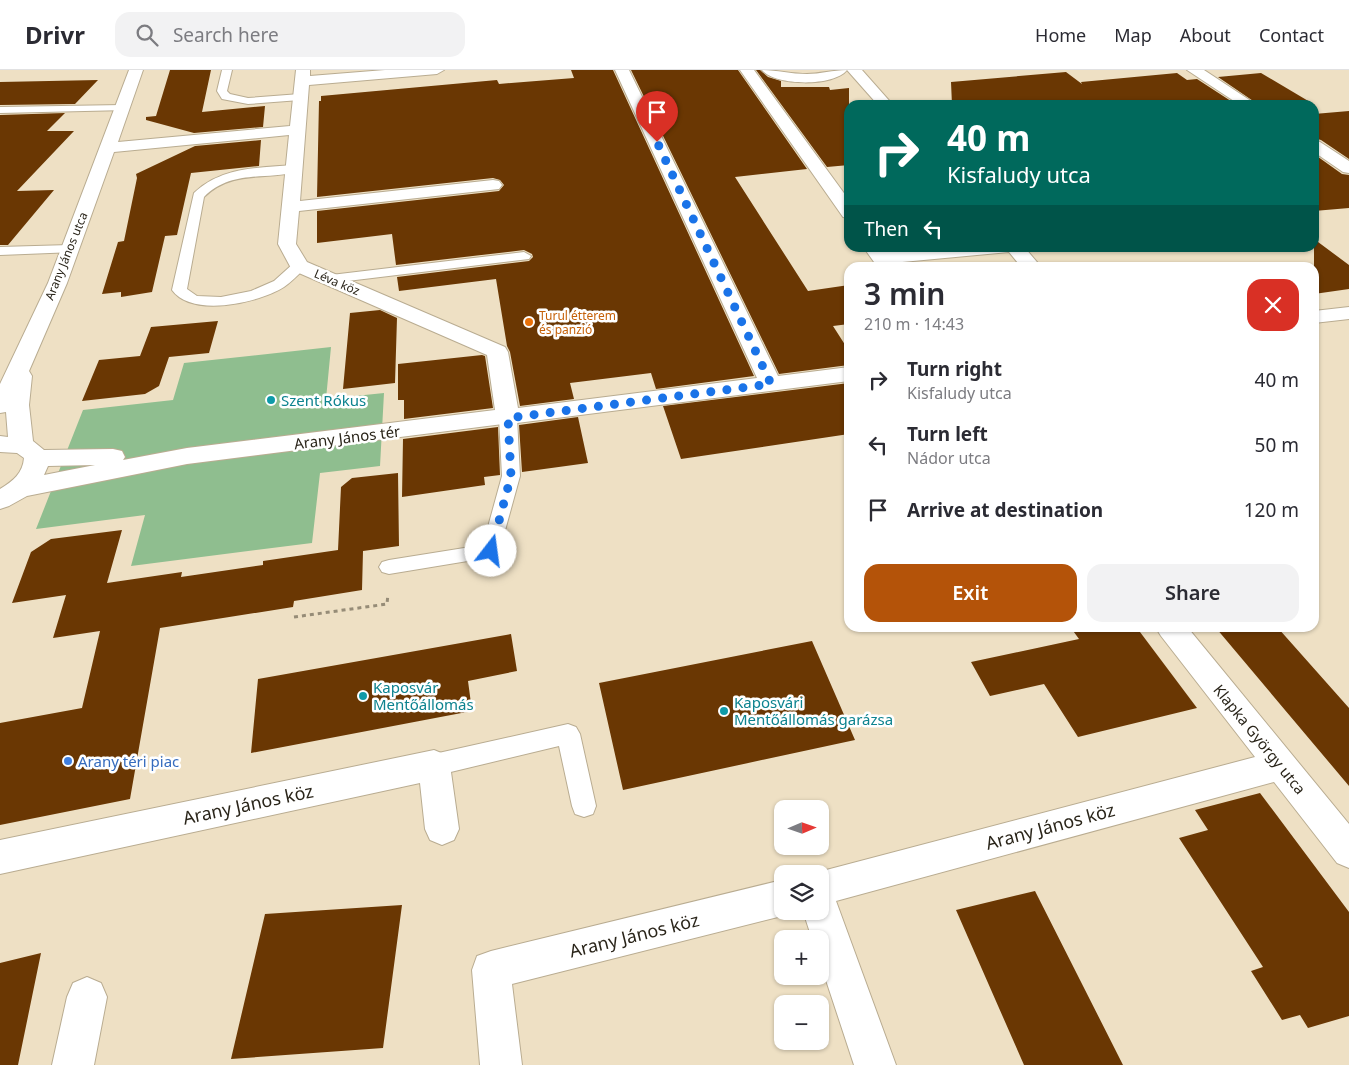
<!DOCTYPE html>
<meta charset="utf-8">
<style>
body{margin:0;font-family:"Noto Sans",sans-serif;background:#f2f2f3;color:#2b2b33;height:100vh;display:flex;flex-direction:column;font-size:19px;white-space:nowrap}
*{box-sizing:border-box;margin:0}
p{font-size:16px;color:#7c7c81}
.icon{flex:none;width:28px;height:28px;fill:none;stroke:currentColor;stroke-width:2;stroke-linecap:round;stroke-linejoin:round}
.map{position:relative;flex:1;overflow:hidden}
.panel{position:absolute;left:844px;top:192px;width:475px;height:370px;display:flex;flex-direction:column;background:#fff;border-radius:15px;box-shadow:0 1px 4px #0004}
.panel>*{flex:none}
.top-card{position:absolute;left:844px;top:30px;width:475px;height:152px;border-radius:15px;box-shadow:0 1px 4px #0004;background:#00695c;color:#fff;overflow:hidden}
.needle{width:32px;rotate:88deg}
.controls{position:absolute;left:774px;top:730px;display:grid;gap:10px}
.controls a{display:grid;place-items:center;width:55px;height:55px;border-radius:10px;background:#fff;box-shadow:0 1px 4px #0004;font-size:25px}
.pin{position:absolute;display:grid;place-items:center;width:42px;height:42px;color:#fff;margin:-51px -21px;border-radius:50% 50% 50% 0;rotate:-45deg;box-shadow:0 0 5px #0007}
.pin .icon{rotate:45deg}
.me{position:absolute;width:55px;margin:-28px;rotate:15deg;stroke-linejoin:round;filter:drop-shadow(0 0 4px #0008)}
.turn{display:flex;align-items:center;gap:18px;height:105px;padding:0 20px;font-size:22px}
.turn .icon{width:65px;height:65px;stroke-width:2.5}
.turn b{display:block;font-size:35px;line-height:42px}
.then{display:flex;align-items:center;height:48px;padding:0 20px;background:#0003;gap:10px;font-size:19px}
.round{display:grid;place-items:center;flex:none;width:52px;height:52px;border-radius:15px;background:#f2f2f3}
.overview{display:flex;align-items:center;justify-content:space-between;height:85px;padding:0 20px}
h1{font-size:30px;font-weight:600;line-height:38px}
.cta{display:flex;gap:10px;margin-top:auto;padding:10px 20px}
.cta a{flex:1;height:58px;border-radius:15px;background:#b45309;color:#fff;font-size:20px;font-weight:600;line-height:58px;text-align:center}
.cta a+a{background:#f2f2f3;color:#2b2b33}
ul{padding:0;list-style:none}
li{display:flex;align-items:center;gap:15px;height:65px;padding:0 20px}
li div{flex:1}
li b{display:block;font-size:19px}
li em{font-style:normal}
header{display:flex;align-items:center;gap:30px;box-sizing:border-box;height:70px;padding:0 25px;background:#fff;border-bottom:1px solid #e1e1e2}
header strong{font-size:24px}
nav{display:flex;gap:28px;margin-inline-start:auto;font-size:18px}
.search{width:350px;height:45px;background:#f2f2f3;display:flex;align-items:center;gap:12px;box-sizing:border-box;padding:0 18px;border-radius:15px;color:#7c7c81;font-size:19px}
.map>svg:first-child{display:block}
.green{fill:#8fbe8f}
.building{fill:#6a3703}
.lines{fill:none;stroke-linecap:round;stroke-linejoin:round}
.service-casing{stroke:#b9ac91;stroke-width:2}
.minor-casing{stroke:#b9ac91;stroke-width:2}
.path{stroke:#968c77;stroke-width:3;stroke-dasharray:4 4;stroke-linecap:butt}
.service{fill:#fff;fill-rule:evenodd}
.minor{fill:#fff;fill-rule:evenodd}
.route{stroke:#1a73e8;stroke-width:9;stroke-dasharray:0 16.2}
.food-dot{fill:#e8710a;stroke:#fff;stroke-width:2}
.culture-dot{fill:#0f9aa8;stroke:#fff;stroke-width:2}
.shop-dot{fill:#3f7fe0;stroke:#fff;stroke-width:2}
.labels{text-anchor:middle;dominant-baseline:central;stroke-width:5;stroke-linejoin:round;paint-order:stroke}
.far-street-label{font-size:12px;fill:#2a251a;stroke:#fff}
.far-food-label{font-size:12px;fill:#c56008;stroke:#fff;text-anchor:start}
.culture-label{font-size:15px;fill:#0d838f;stroke:#fff;text-anchor:start}
.street-label{font-size:15px;fill:#2a251a;stroke:#fff}
.shop-label{font-size:15px;fill:#366cbe;stroke:#fff;text-anchor:start}
.near-street-label{font-size:18px;fill:#2a251a;stroke:#fff}
</style>
<header>
<strong>Drivr</strong>
<div class="search"><svg class="icon" aria-label="search" viewBox="0 0 24 24"><circle cx="10" cy="10" r="6"/><path d="M15 15l6 6"/></svg>Search here</div>
<nav><a>Home</a><a>Map</a><a>About</a><a>Contact</a></nav>
</header>
<div class="map">
<svg width="1349" height="995" viewBox="0 0 1349 995">
<rect width="100%" height="100%" fill="#eee0c4"/>
<path class="green" d="M331,277l-5,52 58,-6 -4,73 -60,7 -8,70 -181,23 14,-51 -109,14 47,-119 90,-10 11,-37z"/>
<path class="building" d="M170,0h41l-9,42 63,-6 -2,21 -69,6 -48,-13v-3l10,-1z
M571,0h42l141,306 -98,13 -5,-16 -81,10 4,16 -54,7 -10,-54 -3,-6 -11,-67 -97,12 -2,-14 132,-16 4,-4 -1,-3 -8,-4 -128,15 -4,-31 -75,9v-32l182,-20 5,-6 -4,-5 -7,-2 -176,19 2,-96h2v-5l176,-16 2,4 75,-6z
M631,0h107l69,99 -72,8 73,114 41,-6v39l-16,2 16,25v14l-70,9z
M756,0h4l8,7 13,4v6h48l1,3 19,-2v77l-22,2z
M1066,2l16,12 -1,-2 96,-9 10,7 10,-1 40,26h-285l-1,-23z
M1261,3l54,32h-56l-41,-28z
M98,10l-23,24 -75,1v-23z
M1349,41v48l-28,-19 -7,-2v-24z
M65,43l-18,18h27l-57,60 37,-1 -46,55h-8v-130z
M261,70l-2,26 -68,7 -14,62 -12,1 -13,56 -31,5v-5l-19,2 16,-52 6,-1 13,-63 -1,-4 59,-28z
M1314,84l28,20 7,1v33l-35,3z
M1314,169l35,26v24l-35,5z
M380,240l17,8 -2,65 -52,6 7,-76z
M218,251l-9,32 -40,4 -10,29 -14,8 -63,7 17,-41 41,-4 11,-29z
M482,285l3,1 8,52 -89,11v-19h-6v-36z
M849,313v51l-168,25 -18,-53z
M578,347l10,46 -66,9 -3,-47z
M498,357l2,48 -16,2 1,8 -83,12 1,-58z
M398,403l1,73 -36,5 -1,39 -68,11 -1,6 -133,21 -30,171 -130,26v-102l82,-15 18,-77 -47,7 13,-43 -54,8 19,-51 20,-13 71,-9 -15,53 75,-11 -1,5 82,-12v-4l75,-11 3,-63 11,-9z
M1071,558h66l60,80 -119,29 -34,-53 -54,12 -19,-34 108,-23z
M1216,558h62l71,80v78z
M511,564l6,37 -49,10 4,30 -221,42 7,-74z
M812,571l43,99 -232,50 -24,-107z
M1260,723l89,119v104l-41,12 -8,-13 -18,5 -31,-49 12,-4 -84,-129 29,-8 -13,-20z
M1035,821l88,174h-99l-68,-155z
M402,835l-19,143 -152,11 34,-145z
M41,883l-23,112h-18v-102z"/>
<g class="lines">
<g class="service-casing">
<path id="service" d="M222,0h10l-5,21 3,3 18,4 52,-4 5,3 -5,3 -52,4 -26,-5 -5,-8z
M123,35l4,1 1,2 -1,2 -127,3v-6z
M293,95l4,1 2,3 -2,3c-33,8 -66,-2 -93,25l-17,92 10,7 24,1 30,-6 23,-10 20,-18h10l2,3 -2,3c-6,6 -13,13 -20,18 -25,16 -92,31 -112,3l22,-97c27,-26 63,-25 99,-28z
M70,175l5,1 2,3 -2,3 -75,3v-8z
M524,182l7,4 -2,3 -198,24 -5,-1 -2,-3 2,-3 5,-1z
M508,343l6,1 3,4 3,58 -22,80 -109,18 -7,-2 -3,-5 3,-5 7,-2 94,-15 19,-69 -3,-58 3,-4z
M568,654l8,3 4,7 16,72 -3,8 -9,3 -9,-3 -3,-8 -13,-60 -125,30 -8,-3 -4,-8 4,-8 8,-3z"/>
</g>
<g class="minor-casing">
<path id="minor" d="M129,0h14l-25,72 172,-16 6,-56h14v6l75,-6h59l-7,4 -128,11 -9,116 193,-21 6,1 3,4 -3,4 -200,22 -3,33 11,18 198,85 3,5 10,56 239,-30 -142,-308h14l149,306 71,-9v14l-332,42 -9,2 -5,-1 -316,40 -160,32 -18,10 -9,3v-20c13,-8 23,-16 24,-31l-7,-5 -17,-1v-16l8,1 -2,-25 -6,1v-29l48,-101zM289,65l-11,109 14,26 195,85 8,55 -308,38 -64,12 2,-3 -3,-6 -9,-2 -69,1 -11,-9 -4,-36 3,-29 -3,-5 38,-88 47,-131zM95,395l-51,10 4,-9z
M740,0h14l95,130v18l-6,-1z
M762,0c15,0 29,4 45,4 13,0 26,-4 40,-4 -13,17 -72,16 -85,0z
M847,0h15l31,35h-15z
M1187,0h17l53,35h-17z
M1314,70l6,2 29,19v12l-6,-1 -29,-20z
M864,178h18l4,4 54,-4h85l17,20h-20l-13,-16 -128,12 -7,-2z
M1349,237v12l-35,4v-12z
M1156,558h32l161,196v44l-12,-5 -63,-81 -438,119 60,164h-42l-34,-103v-23h-8l-9,-28h17v-37h-9l444,-117 -94,-121z
M434,680l12,5 4,10 9,64 -5,11 -12,5 -12,-5 -5,-11 -5,-46 -420,91v-34z
M782,810v31h12l-12,5 -270,68 10,81h-42l-8,-95 5,-14 14,-5z
M87,907l14,6 6,14 -13,68h-42l15,-68 6,-14z"/>
</g>
<path class="path" d="M294,547l93,-13 1,-10"/>
<use href="#service" class="service"/>
<use href="#minor" class="minor"/>
</g>
<g class="lines">
<path class="route" d="M491,481l20,-75 -3,-58 263,-34 -114,-242"/>
</g>
<circle class="food-dot" cx="529" cy="252" r="5"/>
<g class="culture-dot">
<circle cx="271" cy="330" r="5"/>
<circle cx="363" cy="626" r="5"/>
<circle cx="724" cy="641" r="5"/>
</g>
<circle class="shop-dot" cx="68" cy="691" r="5"/>
<g class="labels">
<g class="far-street-label">
<text transform="translate(66 186) rotate(-68)">Arany János utca</text>
<text transform="translate(337 212) rotate(23)">Léva köz</text>
</g>
<g class="far-food-label">
<text x="539" y="245">Turul étterem<tspan x="539" dy="14">és panzió</tspan></text>
</g>
<g class="culture-label">
<text x="281" y="330">Szent Rókus</text>
<text x="373" y="617">Kaposvár<tspan x="373" dy="17">Mentőállomás</tspan></text>
<text x="734" y="632">Kaposvári<tspan x="734" dy="17">Mentőállomás garázsa</tspan></text>
</g>
<g class="street-label">
<text transform="translate(347 367) rotate(-7)">Arany János tér</text>
<text transform="translate(1260 669) rotate(51)">Klapka György utca</text>
</g>
<g class="shop-label">
<text x="78" y="691">Arany téri piac</text>
</g>
<g class="near-street-label">
<text transform="translate(248 734) rotate(-12)">Arany János köz</text>
<text transform="translate(1050 756) rotate(-15)">Arany János köz</text>
<text transform="translate(634 865) rotate(-14)">Arany János köz</text>
</g>
</g>
</svg>
<div class="controls">
<a><svg class="needle" viewBox="-14 -14 28 28"><path d="M0-13l5 13h-10z" fill="#e53935"/><path d="M0 13l5-13h-10z" fill="#7c7c81"/></svg></a>
<a><svg class="icon" aria-label="layers" viewBox="0 0 24 24"><path d="M12 4l9 5-9 5-9-5zM3 14l9 5 9-5"/></svg></a>
<a>+</a>
<a>−</a>
</div>
<div class="pin" style="left:657px;top:72px;background:#d93025"><svg class="icon" aria-label="arrive" viewBox="0 0 24 24"><path d="M6 21V4h12l-3 4 3 4H6"/></svg></div>
<svg class="me" style="left:491px;top:481px" viewBox="-20 -20 40 40"><circle r="19" fill="#fff"/><path d="M0-13L10 11 0 6-10 11z" fill="#1a73e8"/></svg>
<div class="top-card">
<div class="turn"><svg class="icon" aria-label="right" viewBox="0 0 24 24"><path d="M7 20v-9h11M14 6l5 5-5 5"/></svg><div><b>40 m</b>Kisfaludy utca</div></div>
<div class="then">Then<svg class="icon" aria-label="left" viewBox="0 0 24 24"><path d="M17 20v-9H6M10 6l-5 5 5 5"/></svg></div>
</div>
<section class="panel">
<div class="overview"><div><h1>3 min</h1><p>210 m · 14:43</p></div><a class="round" style="background:#d93025;color:#fff"><svg class="icon" aria-label="close" viewBox="0 0 24 24"><path d="M6 6l12 12M18 6L6 18"/></svg></a></div>
<ul>
<li><svg class="icon" aria-label="right" viewBox="0 0 24 24"><path d="M7 20v-9h11M14 6l5 5-5 5"/></svg><div><b>Turn right</b><p>Kisfaludy utca</p></div><em>40 m</em></li>
<li><svg class="icon" aria-label="left" viewBox="0 0 24 24"><path d="M17 20v-9H6M10 6l-5 5 5 5"/></svg><div><b>Turn left</b><p>Nádor utca</p></div><em>50 m</em></li>
<li><svg class="icon" aria-label="arrive" viewBox="0 0 24 24"><path d="M6 21V4h12l-3 4 3 4H6"/></svg><div><b>Arrive at destination</b></div><em>120 m</em></li>
</ul>
<div class="cta"><a>Exit</a><a>Share</a></div>
</section>
</div>
